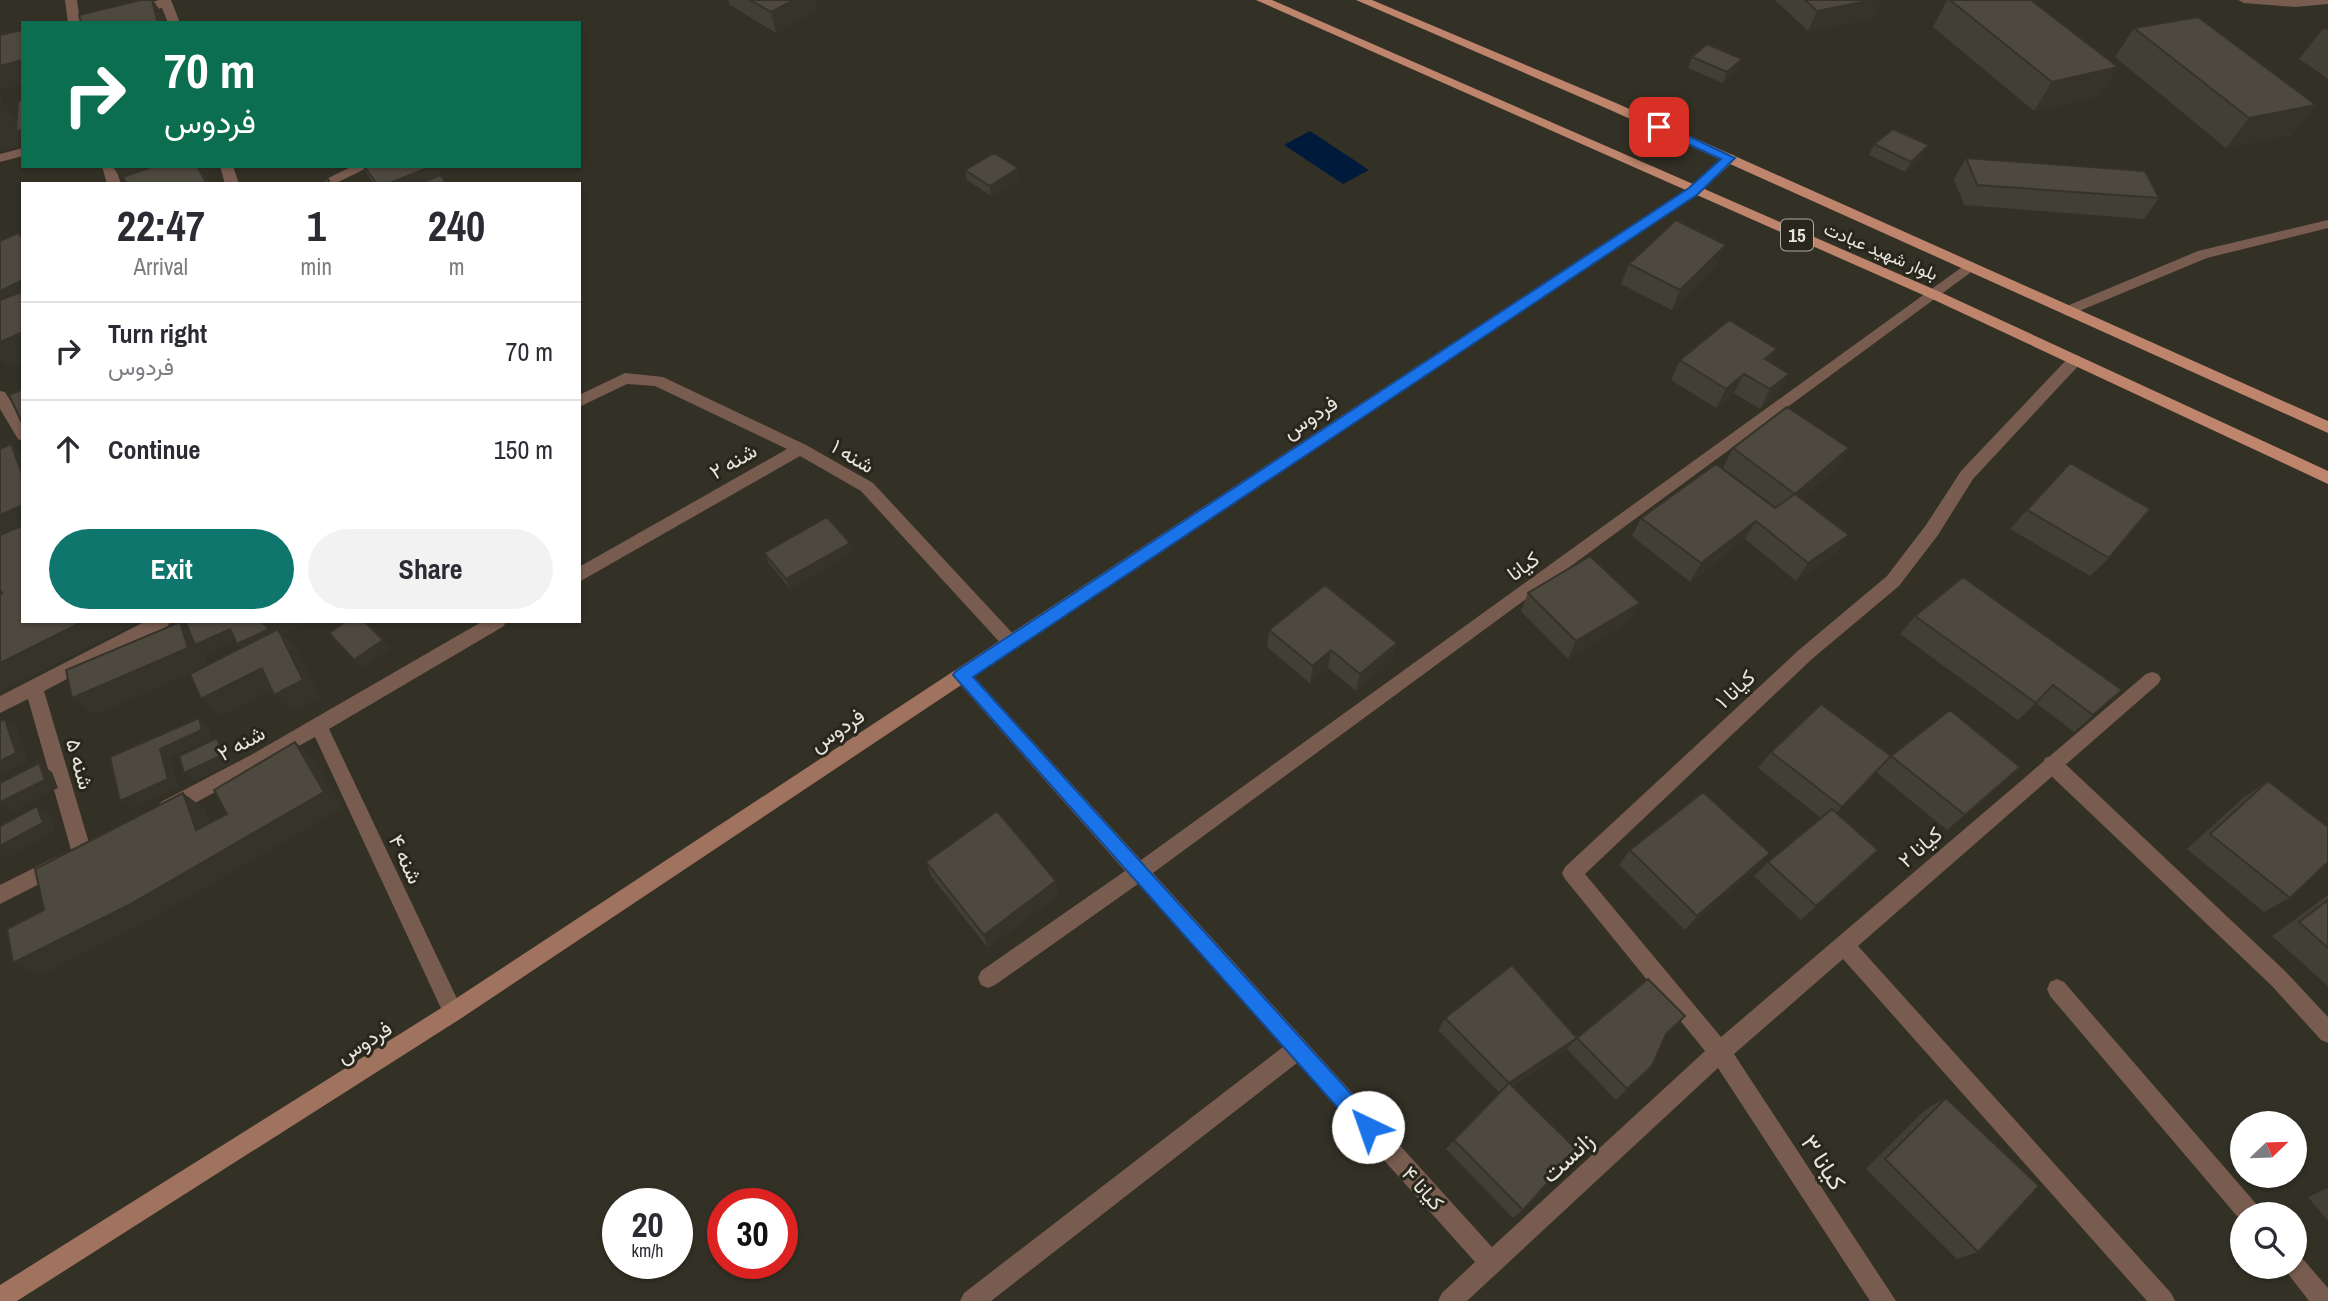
<!DOCTYPE html>
<meta charset="utf-8">
<style>
body{margin:0;font-family:"Archivo Narrow",Vazirmatn,sans-serif;background:#f2f2f3;color:#2b2b33;height:100vh;display:flex;flex-direction:column;font-size:26px;white-space:nowrap}
*{box-sizing:border-box;margin:0}
p{font-size:23px;color:#7c7c81}
.icon{flex:none;width:38px;height:38px;fill:none;stroke:currentColor;stroke-width:2;stroke-linecap:round;stroke-linejoin:round}
.map{position:relative;flex:1;overflow:hidden}
.details{position:absolute;left:21px;top:182px;width:560px;height:441px;display:flex;flex-direction:column;background:#fff;border-radius:0px;box-shadow:0 2px 5px #0004}
.details>*{flex:none}
.banner{position:absolute;left:21px;top:21px;width:560px;height:147px;border-radius:0px;box-shadow:0 2px 5px #0004;background:#0b6e4f;color:#fff;overflow:hidden}
.needle{width:46px;rotate:67deg}
.fabs{position:absolute;left:2230px;top:1111px;display:grid;gap:14px}
.fabs a{display:grid;place-items:center;width:77px;height:77px;border-radius:50%;background:#fff;box-shadow:0 2px 5px #0004;font-size:35px}
.speed{position:absolute;left:602px;top:1188px;display:flex;gap:14px;font-size:35px;font-weight:700;text-align:center}
.speed>*{display:grid;place-content:center;width:91px;height:91px;border-radius:50%;background:#fff;box-shadow:0 2px 5px #0004;line-height:1}
.speed small{font-size:18px;font-weight:400}
.speed .limit{border:10px solid #d22;background:#fff;color:#111}
.pin{position:absolute;display:grid;place-items:center;width:60px;height:60px;color:#fff;margin:-30px;border-radius:14px;box-shadow:0 4px 10px #0006}
.me{position:absolute;width:77px;margin:-38px;rotate:318deg;stroke-linejoin:round;filter:drop-shadow(0 0 5px #0008)}
.turn{display:flex;align-items:center;gap:24px;height:147px;padding:0 28px;font-size:32px}
.turn .icon{width:91px;height:91px;stroke-width:2.5}
.turn b{display:block;font-size:49px;line-height:60px}
.eta{display:flex;justify-content:space-evenly;align-items:center;height:119px;text-align:center}
.eta b{font-size:42px;font-weight:800;line-height:49px}
.primary-button{display:flex;gap:14px;margin-top:auto;padding:14px 28px}
.primary-button a{flex:1;height:80px;border-radius:42px;background:#0f766e;color:#fff;font-size:28px;font-weight:800;line-height:80px;text-align:center}
.primary-button a+a{background:#f2f2f3;color:#2b2b33}
ul{padding:0;list-style:none}
li{display:flex;align-items:center;gap:21px;height:98px;padding:0 28px;border-top:2px solid #e1e1e2}
li div{flex:1}
li b{display:block;font-size:26px}
li em{font-style:normal}
.map>svg:first-child{display:block}
.water{fill:#001a3c}
.lines{fill:none;stroke-linecap:round;stroke-linejoin:round}
.lane{fill:#785c4f;fill-rule:evenodd}
.street{fill:#785c4f;fill-rule:evenodd}
.secondary{fill:#a0735f;fill-rule:evenodd}
.primary{fill:#be856c;fill-rule:evenodd}
.wall{fill:#423f35}
.shaded-wall{fill:#36332b}
.building{fill:#4d493e;stroke:#36332b;stroke-width:2}
.route{fill:#1a73e8;stroke:#114b97;stroke-width:2}
.labels{text-anchor:middle;dominant-baseline:central;stroke-width:6;stroke-linejoin:round;paint-order:stroke}
.far-street-label{font-size:18px;fill:#e7e5de;stroke:#29271c}
.shield{fill:#29271c;stroke:#aeaca4;stroke-width:2}
.shield-label{font-size:19px;font-weight:bold;fill:#e7e5de}
.street-label{font-size:21px;fill:#e7e5de;stroke:#29271c}
.near-street-label{font-size:24px;fill:#e7e5de;stroke:#29271c}
</style>
<div class="map">
<svg width="2328" height="1301" viewBox="0 0 2328 1301">
<rect width="100%" height="100%" fill="#333025"/>
<path class="water" d="M1310,131l59,39 -26,14 -59,-39z"/>
<g class="lines">
<path class="lane" d="M2238,0h90v4l-33,3 -51,-4z
M2328,220v8l-121,30 -135,56 -5,2 -7,-5 2,-3 136,-57z
M2052,756l7,2 227,214 42,45v26l-7,-3 -49,-54 -227,-216 -2,-6 2,-6z"/>
<path class="street" d="M65,0h12l3,23h-12z
M159,0h12l9,23h-12l-6,-15 -58,15h-21z
M23,148v8l-23,6v-8z
M102,166h13l6,18h-14z
M220,166h13l6,18h-14z
M353,166h18l-37,18h-18z
M1969,262l5,2v6l-821,603 339,374 213,-196 -140,-172 -3,-6 3,-6 235,-218 87,-73 39,-51 35,-54 109,-115h10v8l-107,115 -35,56 -39,51 -87,73 -227,215 136,163 425,-363 6,-2 6,2 3,5 -3,5 -300,262 313,347 4,8h-28l-304,-342 -109,95 162,247h-26l-152,-233 -251,233h-29l4,-8 33,-31 -178,-199 -306,238h-31l4,-8 319,-246 -145,-163 -143,101 -7,3 -7,-3 -3,-7 3,-7 144,-100 -169,-191 -3,-5 3,-5h12l173,190z
M625,373l38,4 143,68 67,38 144,155 3,5 -3,5h-12l-144,-157 -61,-35 -221,126v-15l208,-118 -132,-63 -28,-2 -48,23v-12z
M0,391l5,1 18,29v20l-5,-2 -18,-30z
M146,621h24l-2,5 -124,65 48,162 -3,6 -7,3 -7,-3 -3,-6 -44,-154 -28,14v-17z
M483,621h23l-2,5 -175,103 131,276 3,7 -3,7 -7,3 -7,-3 -131,-282 -140,77 -7,3 -7,-3 -2,-6 2,-6 90,-47z
M56,857l7,3 3,6 -3,6 -63,32v-19z
M2057,979l7,3 194,224 3,8h-19v8l-192,-226 -3,-7 3,-7z
M2294,1255l8,3 26,30v13h-19l-26,-34h11z"/>
<path class="secondary" d="M1729,154l5,1v6l-36,33 -1238,825 -443,282h-17v-16l446,-280 1242,-817z"/>
<path class="primary" d="M1256,0h16l668,292 388,179v13l-398,-186z
M1356,0h16l244,103 712,318v12l-720,-324z"/>
</g>
<path class="wall" d="M728,0h87l3,10 -42,23 -46,-28z
M1775,0h106l-9,19 -64,12z
M1947,0h84l87,67 -19,30 -65,14 -101,-84z
M2134,28l182,77 -24,30 -66,13 -111,-91z
M2328,29v50l-29,-20 23,-29z
M1692,57l46,12 -15,14 -35,-15z
M1874,144l49,12 -18,16 -36,-17z
M1966,158l193,40 -15,21 -180,-14 -10,-26z
M362,166h73l12,18h-73z
M965,170l54,9 -28,17 -24,-16z
M1629,264l88,1 -45,45 -51,-26z
M1777,349l-7,13 19,12 -11,20 -18,15 -26,-16 -18,15 -45,-28 9,-20z
M1733,448l104,20 -36,30 48,37 -13,18 -40,28 -51,-42 -55,43 -58,-46 9,-18 135,-11 -53,-39z
M2027,510l82,48 -19,18 -80,-47z
M850,543l3,9 -63,37 -22,-27 -4,-9z
M1528,593l112,10 -10,18 -62,38 -47,-48z
M1915,616l207,74 -48,42 -38,-29 -18,17 -118,-86z
M1269,630l123,31 -36,30 -28,-23 -18,15 -43,-36z
M1771,752l120,4 -55,57 42,37 -77,70 -47,-44 14,-14 53,-44 -63,-50z
M1891,756l129,11 -73,63 -71,-58z
M2268,781l22,117 -26,14 -77,-63 57,-52z
M1630,850l127,18 -72,62 -66,-65z
M926,862l130,19 2,14 -70,53 -57,-72z
M2328,895v91l-56,-50z
M1445,1018l132,20 89,-4 -14,32 -36,34 -49,-51 -55,37 11,124 -10,8 -67,-69 8,-9 45,-48 -61,-62z
M1946,1098l32,154 -21,7 -91,-90 60,-60z
M2328,1188v33l-20,-24z"/>
<path class="shaded-wall" d="M152,0h1l12,18 2,5h-9z
M794,0h21l3,10 -42,23 -5,-21z
M1873,0h8l-9,19 -64,12 9,-20z
M1742,59l-4,10 -15,14 4,-11z
M23,60v25l-22,5 -1,-2v-22z
M2118,67l-19,30 -65,14 18,-29z
M0,90l1,1 1,10 16,19 5,10v9l-5,-5 1,13 -19,4z
M2316,105l-24,30 -66,13 23,-30z
M1929,145l-6,11 -18,16 6,-10z
M112,166h102l1,3 -11,4 6,11 -73,-5 -13,3z
M432,166h3l10,18h-57z
M1018,168l1,11 -28,17 -1,-10z
M1726,245l-9,20 -45,45 8,-20z
M23,280v15l-23,12v-16z
M23,332v29l-14,6 -9,-9v-16z
M1777,349l-11,20 -1,-10z
M1744,374l-10,19 -18,15 10,-19z
M1789,374l-11,20 -18,15 10,-20z
M11,444l12,12v21z
M1849,448l-12,20 -53,45 11,-19z
M23,505v29l-23,10v-29z
M1756,521l-11,18 -55,43 11,-19z
M1849,535l-13,18 -40,28 12,-18z
M850,543l3,9 -63,37 -4,-10z
M1640,603l-10,18 -62,38 8,-18z
M84,621h57l-141,71v-29z
M261,621h48l-26,14 13,12 25,51 -29,14 -18,-17 29,-15 -57,-27 -9,-9z
M423,621h11l-7,4z
M180,622l20,18 30,-11 9,9 -33,17 -2,-2 4,13 -113,49 -23,-17z
M383,640l8,9 -29,20 -8,-9z
M1397,643l-5,18 -36,30 4,-17z
M1331,650l-3,18 -18,15 3,-17z
M262,668l18,18 -59,30 -20,-17z
M199,718l10,8 3,13 -41,18 8,30 -47,22 -12,-8 40,-52z
M5,719l12,8 11,35 -28,13v-14z
M217,738l10,9 6,16 -38,18 -11,-8z
M295,742l19,17 29,49 -191,111 -112,57 -27,-13 311,-171z
M39,763l13,9 6,16 -46,23 -12,-8z
M183,793l22,16 13,36 -22,-15z
M37,806l13,8 6,17 -49,27 -7,-4v-8z
M1770,853l-13,15 -72,62 12,-14z
M1056,881l2,14 -70,53 -4,-13z
M1577,1038l-10,11 -67,44 9,-10z"/>
<path class="building" d="M141,0h11l6,23h-77l-2,-8z
M750,0h44l-23,12z
M1805,0h68l-56,11z
M1950,0h81l87,67 -66,15z
M2198,17l118,88 -67,13 -115,-90z
M23,30v30l-23,6v-31z
M1707,44l35,15 -15,13 -35,-15z
M0,100h1l1,26 -2,1z
M23,100v30l-7,1 2,-30z
M1893,129l36,16 -18,17 -37,-18z
M994,153l24,15 -28,18 -25,-16z
M1966,158l179,13 14,27 -182,-13z
M155,166h42l10,18h-80l-4,-7z
M364,166h68l-44,18h-11z
M440,175l7,9h-28z
M328,179l2,5h-14z
M1676,220l50,25 -46,45 -51,-26z
M18,233l5,5v42l-23,11v-50z
M23,291v41l-23,10v-42z
M1729,320l48,29 -12,10 24,15 -19,15 -26,-15 -18,15 -46,-29z
M23,389v36l-14,-30z
M1787,407l62,41 -54,46 -62,-46z
M11,444l12,33v28l-23,10v-66z
M2070,463l80,46 -41,49 -82,-48z
M1716,464l59,44 20,-14 54,41 -41,28 -52,-42 -55,42 -60,-45z
M827,517l23,26 -64,36 -22,-26z
M23,525v96h61l-84,42v-69l2,-1 -2,-4v-54z
M1590,556l50,47 -64,38 -48,-48z
M1963,577l159,113 -29,25 -40,-30 -17,18 -121,-87z
M1325,585l72,58 -37,31 -29,-24 -18,16 -44,-36z
M185,621h76l8,8 -32,15 -7,-15 -35,16z
M347,621h17l19,19 -29,20 -25,-27z
M180,622l8,26 -116,50 -6,-28z
M278,629l25,51 -29,15 -12,-27 -61,31 -11,-25z
M1821,704l70,52 -49,51 -71,-55z
M1950,710l70,57 -55,48 -74,-59z
M199,718l3,12 -42,19 8,30 -48,22 -10,-44z
M5,719l11,34 -16,8v-40z
M217,738l5,17 -38,18 -5,-17z
M295,742l29,50 -195,113 -116,58 -6,-34 37,-19 -9,-41 148,-76 13,37 31,-16 -13,-24z
M39,763l6,17 -45,22v-19z
M2268,781l60,46v35l-38,36 -80,-64z
M1703,792l67,61 -73,63 -67,-66z
M37,806l6,17 -43,23v-20z
M1832,809l46,41 -62,56 -48,-44z
M997,811l59,70 -72,54 -58,-73z
M2328,900v48l-29,-26z
M1512,965l65,73 -68,45 -64,-65z
M1648,979l37,37 -19,18 -14,32 -25,23 -50,-51z
M1509,1083l68,67 -54,60 -69,-70z
M1946,1098l93,88 -61,66 -93,-93z"/>
<path class="route" d="M1655,124h8l72,34 -37,36 -725,483 402,443 3,7 -3,7 -7,3 -7,-3 -408,-459 3,-4 733,-483 32,-29 -66,-30z"/>
<g class="labels">
<g class="far-street-label">
<text transform="translate(1881 251) rotate(23)">بلوار شهید عبادت</text>
</g>
<rect class="shield" x="1781" y="219.5" width="32" height="31" rx="5"/>
<g class="shield-label">
<text x="1797" y="235">15</text>
</g>
<g class="street-label">
<text transform="translate(1310 417) rotate(-33)">فردوس</text>
<text transform="translate(853 456) rotate(31)">شنه ۱</text>
<text transform="translate(733 461) rotate(-30)">شنه ۲</text>
<text transform="translate(1523 566) rotate(-36)">کیانا</text>
<text transform="translate(1735 689) rotate(-43)">کیانا ۱</text>
<text transform="translate(837 730) rotate(-34)">فردوس</text>
<text transform="translate(241 743) rotate(-29)">شنه ۲</text>
<text transform="translate(80 764) rotate(74)">شنه ۵</text>
<text transform="translate(1920 847) rotate(-41)">کیانا ۲</text>
<text transform="translate(406 859) rotate(65)">شنه ۴</text>
<text transform="translate(364 1042) rotate(-32)">فردوس</text>
<text transform="translate(1423 1188) rotate(48)">کیانا ۴</text>
</g>
<g class="near-street-label">
<text transform="translate(1567 1157) rotate(-43)">زانست</text>
<text transform="translate(1824 1162) rotate(57)">کیانا ۳</text>
</g>
</g>
</svg>
<div class="fabs">
<a><svg class="needle" viewBox="-14 -14 28 28"><path d="M0-13l5 13h-10z" fill="#e53935"/><path d="M0 13l5-13h-10z" fill="#7c7c81"/></svg></a>
<a><svg class="icon" aria-label="search" viewBox="0 0 24 24"><circle cx="10" cy="10" r="6"/><path d="M15 15l6 6"/></svg></a>
</div>
<div class="speed"><div>20<small>km/h</small></div><div class="limit">30</div></div>
<div class="pin" style="left:1659px;top:127px;background:#d93025"><svg class="icon" aria-label="arrive" viewBox="0 0 24 24"><path d="M6 21V4h12l-3 4 3 4H6"/></svg></div>
<svg class="me" style="left:1368px;top:1127px" viewBox="-20 -20 40 40"><circle r="19" fill="#fff"/><path d="M0-13L10 11 0 6-10 11z" fill="#1a73e8"/></svg>
<div class="banner">
<div class="turn"><svg class="icon" aria-label="right" viewBox="0 0 24 24"><path d="M7 20v-9h11M14 6l5 5-5 5"/></svg><div><b>70 m</b>فردوس</div></div>
</div>
<section class="details">
<div class="eta">
<div><b>22:47</b><p>Arrival</p></div>
<div><b>1</b><p>min</p></div>
<div><b>240</b><p>m</p></div>
</div>
<ul>
<li><svg class="icon" aria-label="right" viewBox="0 0 24 24"><path d="M7 20v-9h11M14 6l5 5-5 5"/></svg><div><b>Turn right</b><p>فردوس</p></div><em>70 m</em></li>
<li><svg class="icon" aria-label="ahead" viewBox="0 0 24 24"><path d="M12 20V5M6 11l6-6 6 6"/></svg><div><b>Continue</b></div><em>150 m</em></li>
</ul>
<div class="primary-button"><a>Exit</a><a>Share</a></div>
</section>
</div>
